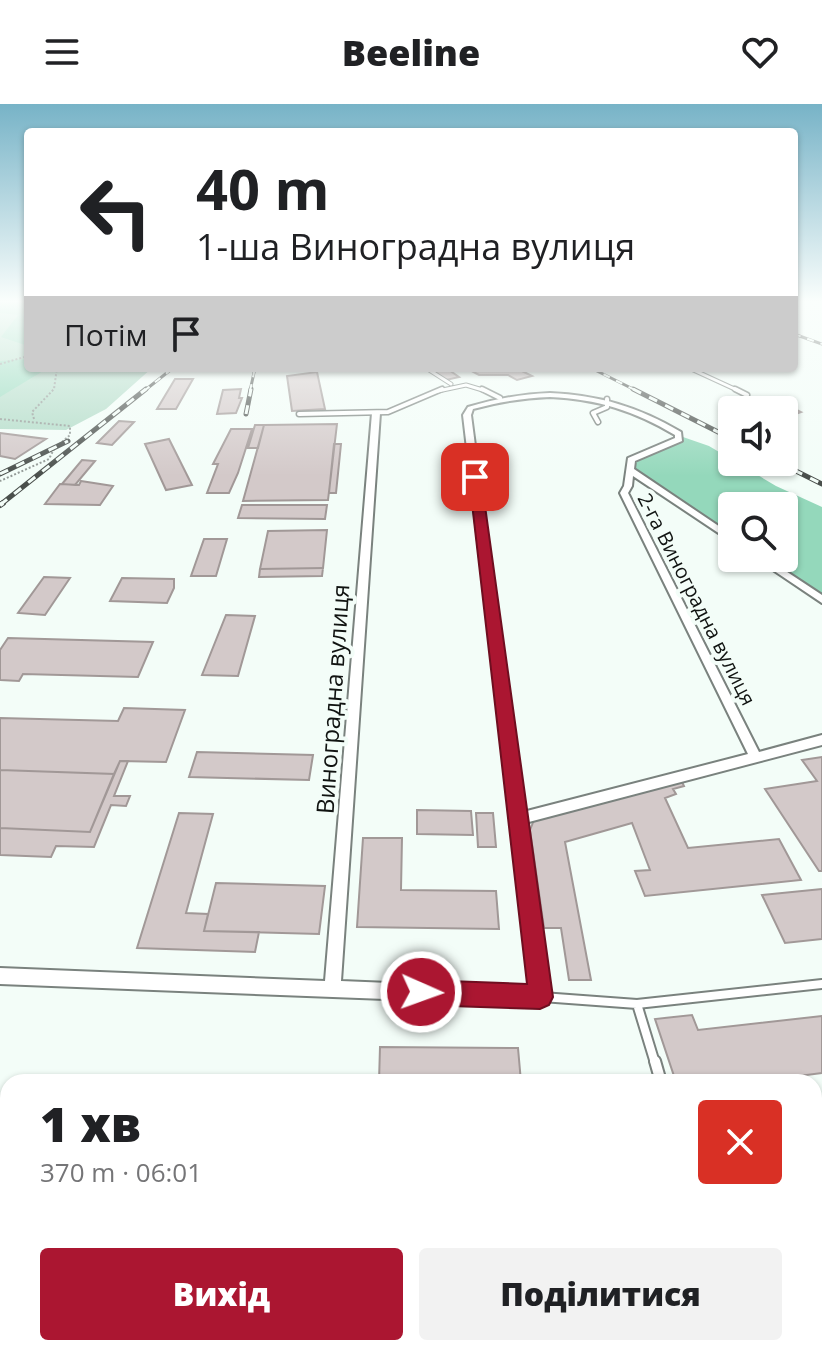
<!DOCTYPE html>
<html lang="uk">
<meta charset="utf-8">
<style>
body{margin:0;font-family:"Open Sans",sans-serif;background:#f2f2f2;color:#202124;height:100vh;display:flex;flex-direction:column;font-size:30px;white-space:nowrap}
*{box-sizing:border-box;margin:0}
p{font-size:26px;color:#757577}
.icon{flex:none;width:44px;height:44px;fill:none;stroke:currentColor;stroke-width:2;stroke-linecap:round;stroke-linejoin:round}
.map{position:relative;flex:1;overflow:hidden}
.side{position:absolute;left:0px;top:970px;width:822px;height:282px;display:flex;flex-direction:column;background:#fff;border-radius:24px 24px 0 0;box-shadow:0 2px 6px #0004}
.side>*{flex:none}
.hud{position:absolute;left:24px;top:24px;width:774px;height:244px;border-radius:8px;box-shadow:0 2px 6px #0004;background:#fff;color:#202124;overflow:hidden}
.buttons{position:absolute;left:718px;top:292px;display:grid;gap:16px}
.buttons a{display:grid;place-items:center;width:80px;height:80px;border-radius:8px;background:#fff;box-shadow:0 2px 6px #0004;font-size:40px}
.pin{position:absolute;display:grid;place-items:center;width:68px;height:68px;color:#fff;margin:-34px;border-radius:16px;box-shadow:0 4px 12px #0006}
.me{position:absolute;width:88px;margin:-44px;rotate:92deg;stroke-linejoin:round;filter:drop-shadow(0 0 6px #0008)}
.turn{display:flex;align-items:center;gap:28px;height:168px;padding:0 40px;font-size:36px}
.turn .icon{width:104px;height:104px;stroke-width:2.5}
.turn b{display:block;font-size:56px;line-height:68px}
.then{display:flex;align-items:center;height:76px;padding:0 40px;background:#0003;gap:16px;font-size:30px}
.round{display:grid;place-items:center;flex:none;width:84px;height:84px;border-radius:8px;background:#f2f2f2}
.headline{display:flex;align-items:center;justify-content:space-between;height:136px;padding:0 40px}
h1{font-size:48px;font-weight:800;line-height:60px}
.button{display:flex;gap:16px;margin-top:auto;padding:16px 40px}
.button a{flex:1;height:92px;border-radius:8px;background:#ab1631;color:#fff;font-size:32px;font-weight:800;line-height:92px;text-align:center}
.button a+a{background:#f2f2f2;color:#202124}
header{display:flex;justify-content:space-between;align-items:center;height:104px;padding:0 40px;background:#fff;font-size:36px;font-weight:800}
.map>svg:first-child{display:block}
.green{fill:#b1dbc7}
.forest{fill:#94d8bb}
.building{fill:#d3c9c9;stroke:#a19897;stroke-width:2}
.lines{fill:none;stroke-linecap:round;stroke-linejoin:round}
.service-far3-casing{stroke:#7a827e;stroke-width:5}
.service-far2-casing{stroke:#7a827e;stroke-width:7}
.service-far1-casing{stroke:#7a827e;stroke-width:12}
.service-casing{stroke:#7a827e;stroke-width:14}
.minor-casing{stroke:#7a827e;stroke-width:4}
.path{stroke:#919895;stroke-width:2;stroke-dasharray:2 2;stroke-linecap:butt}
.service-far3{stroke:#fff;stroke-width:3}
.service-far2{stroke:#fff;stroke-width:4}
.service-far1{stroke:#fff;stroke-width:8}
.service{stroke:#fff;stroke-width:10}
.minor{fill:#fff;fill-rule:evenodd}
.rail-far3-casing{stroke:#4a4f4c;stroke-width:3}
.rail-far2-casing{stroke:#4a4f4c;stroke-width:5}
.rail-far1-casing{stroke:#4a4f4c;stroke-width:6}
.rail-casing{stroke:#4a4f4c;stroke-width:11}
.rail-far3{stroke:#f3fdf8;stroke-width:2;stroke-dasharray:7;stroke-linecap:butt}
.rail-far2{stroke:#f3fdf8;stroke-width:3;stroke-dasharray:9;stroke-linecap:butt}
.rail-far1{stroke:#f3fdf8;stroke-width:4;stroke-dasharray:12;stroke-linecap:butt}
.rail{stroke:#f3fdf8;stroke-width:8;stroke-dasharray:24;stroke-linecap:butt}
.route{fill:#ab1631;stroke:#6f0e20;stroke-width:2}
.labels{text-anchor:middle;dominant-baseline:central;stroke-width:8;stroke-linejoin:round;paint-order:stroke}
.far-street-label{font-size:20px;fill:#101311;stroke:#f3fdf8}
.street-label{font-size:24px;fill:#101311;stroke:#f3fdf8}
</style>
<header><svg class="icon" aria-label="menu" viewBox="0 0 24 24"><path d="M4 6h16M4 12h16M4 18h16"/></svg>Beeline<svg class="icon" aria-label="heart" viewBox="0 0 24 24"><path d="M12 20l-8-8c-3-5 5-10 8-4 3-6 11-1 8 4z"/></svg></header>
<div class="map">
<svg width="822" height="1251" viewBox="0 0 822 1251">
<rect width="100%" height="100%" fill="#f3fdf8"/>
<path class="green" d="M0,196h28v68h124l-46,41 -40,21 -66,-1z"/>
<path class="forest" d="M0,196h28v46l-27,-9 17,-22 -18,-2z
M28,255v9h20l-48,29v-36z
M683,333l26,9 67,40 46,21v93l-62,-42h24v-52h-52v33l-101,-68 -1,-12z"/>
<path class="building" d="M429,264h17l13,9 -13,3z
M466,264h50l16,8 -15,4 -9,-5h-29z
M317,268l8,37 -33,2 -5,-35z
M175,275h18l-17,30h-19z
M241,285l-2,9h3l-6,15 -19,1 6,-24z
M753,293l25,11 9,-3 14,7 -17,6v-8h-24l-19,-9z
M119,317l15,1 -22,23 -15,-2z
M337,320l-9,76 -85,1 21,-76z
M255,321h9l-6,23h-10z
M231,325h21l-14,44 -9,20h-22l11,-29h-5z
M0,329l46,6 -31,20 -15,-3z
M169,335l23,46 -26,5 -21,-46z
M334,340h7l-5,49h-7z
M82,356l13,1 -20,24 -13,-1z
M81,377l32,5 -13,19 -55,-1 15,-20 19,1z
M242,401h85l-2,14 -87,-1z
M327,426l-4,38 -63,1 8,-38z
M204,435h23l-11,37h-25z
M323,464l-1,8 -63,1 1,-8z
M44,473l26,1 -25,37 -27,-2z
M122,474l52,1v9l-7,15 -57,-2z
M226,511l29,1 -17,60 -36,-1z
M8,534l145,4 -15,35 -115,-3 -4,7 -19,-1v-30z
M124,604l61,2 -19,52 -46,-1 -6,13 -114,-4v-52l118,3z
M197,648l116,3 -4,25 -120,-3z
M822,653v114h-3l-54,-82 52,-8 -15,-21z
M120,657h8l-14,35h16l-4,10 -15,-1 -17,42 -38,-1 -5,11 -51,-2v-27l90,4z
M0,666l114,4 -24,58 -90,-4z
M680,674l4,8 -11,3 3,5 -11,4 23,50 91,-9 22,41 -156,16 -10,-25 15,-1 -18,-47 -67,19 26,138h-22l-8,-52h-17l-14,-98 4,-10z
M417,706l54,1 2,24 -56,-1z
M179,709l34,1 -27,99 22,1 -4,17 55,1 -4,20 -118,-4z
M476,709h17l3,34h-18z
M363,734h39l-1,52 95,1 3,38 -142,-2z
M216,779l109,3 -6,48 -115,-3z
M822,785v50l-37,4 -23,-48z
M692,911l6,15 124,-14v57l-69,9h-77l-21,-63z
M380,943l138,1 3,34h-142z
M822,1136v54l-8,1v-54z
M380,1244h63l12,7h-77z"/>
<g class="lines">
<g class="service-far3-casing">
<path id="service-far3" d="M426,264l25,16
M689,264l50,23
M438,287l28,-6 20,6"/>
</g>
<g class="service-far2-casing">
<path id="service-far2" d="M482,285l18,9
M735,285l12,6
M299,310l89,-2 54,-23
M598,318l-5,-9 14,-6v-8"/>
</g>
<g class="service-far1-casing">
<path id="service-far1" d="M542,893l95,7 18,59
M637,900l185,-20"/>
</g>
<g class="service-casing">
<path id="service" d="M655,957l6,21
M743,1244l2,7"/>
</g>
<g class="minor-casing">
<path id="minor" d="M550,289c49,2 89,14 131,39l1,9 -47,20 -1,8 98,66v7l-99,-66 -1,10 -4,7 131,259 63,-17v10l-297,78 23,174 -2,6 -6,2 -540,-21v-16l325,13 47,-568 4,-2 4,2 -39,568 190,8 -68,-574 5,-8c27,-8 53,-13 82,-14zM550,293c47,2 85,14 125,38v3l-47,20 -4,28 -4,7 128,261 -225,58 -52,-397 2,-6c26,-7 50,-11 77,-12z
M755,454h11l56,37v8z"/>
</g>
<path class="path" d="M0,260l28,-8
M0,315l70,7v9l-16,14 -5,10 -49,22
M34,315l-2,-7 22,-23 3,-21"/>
<use href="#service-far3" class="service-far3"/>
<use href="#service-far2" class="service-far2"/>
<use href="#service-far1" class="service-far1"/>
<use href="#service" class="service"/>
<use href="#minor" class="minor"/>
<g class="rail-far3-casing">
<path id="rail-far3" d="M794,230l28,10
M591,264l46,23
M144,287l29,-23
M250,287l5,-23"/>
</g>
<g class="rail-far2-casing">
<path id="rail-far2" d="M633,285l99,50
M246,310l5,-25
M778,358l44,22
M0,370l68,-33
M0,401l146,-116"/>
</g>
<g class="rail-far1-casing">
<path id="rail-far1" d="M0,401l3,-2"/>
</g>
<g class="rail-casing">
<path id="rail" d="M0,1057l8,1
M500,1244l18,7
M158,1251l12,-7"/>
</g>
<use href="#rail-far3" class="rail-far3"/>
<use href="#rail-far2" class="rail-far2"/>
<use href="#rail-far1" class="rail-far1"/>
<use href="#rail" class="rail"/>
</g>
<linearGradient id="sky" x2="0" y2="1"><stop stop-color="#77b3c7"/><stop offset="0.53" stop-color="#fafefc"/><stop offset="1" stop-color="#fafefc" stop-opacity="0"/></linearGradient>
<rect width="822" height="372" fill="url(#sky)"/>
<path class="route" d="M475,370l6,3 72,520 -4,8 -9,4 -119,-4 -8,-4 -4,-9 4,-8 8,-4 106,4 -58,-507z"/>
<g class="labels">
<g class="far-street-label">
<text transform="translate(697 495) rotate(63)">2-га Виноградна вулиця</text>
</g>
<g class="street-label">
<text transform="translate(332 595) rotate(-86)">Виноградна вулиця</text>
</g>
</g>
</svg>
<div class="buttons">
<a><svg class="icon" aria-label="sound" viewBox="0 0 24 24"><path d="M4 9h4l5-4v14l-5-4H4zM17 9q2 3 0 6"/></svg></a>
<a><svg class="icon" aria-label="search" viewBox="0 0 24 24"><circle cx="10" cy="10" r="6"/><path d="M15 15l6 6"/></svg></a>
</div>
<div class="pin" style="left:475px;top:373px;background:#d93025"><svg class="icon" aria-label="arrive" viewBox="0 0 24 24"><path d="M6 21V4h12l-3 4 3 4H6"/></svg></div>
<svg class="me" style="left:421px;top:888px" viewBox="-20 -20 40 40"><circle r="17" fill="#ab1631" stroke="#fff" stroke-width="3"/><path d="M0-11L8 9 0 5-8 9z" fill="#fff"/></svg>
<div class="hud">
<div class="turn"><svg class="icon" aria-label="left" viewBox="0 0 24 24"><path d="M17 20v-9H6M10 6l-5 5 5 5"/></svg><div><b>40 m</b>1-ша Виноградна вулиця</div></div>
<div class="then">Потім<svg class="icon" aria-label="arrive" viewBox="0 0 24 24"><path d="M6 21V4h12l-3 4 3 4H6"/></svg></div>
</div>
<section class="side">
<div class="headline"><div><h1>1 хв</h1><p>370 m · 06:01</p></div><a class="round" style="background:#d93025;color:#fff"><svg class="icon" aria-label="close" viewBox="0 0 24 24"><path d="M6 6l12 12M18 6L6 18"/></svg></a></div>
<div class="button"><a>Вихід</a><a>Поділитися</a></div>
</section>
</div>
